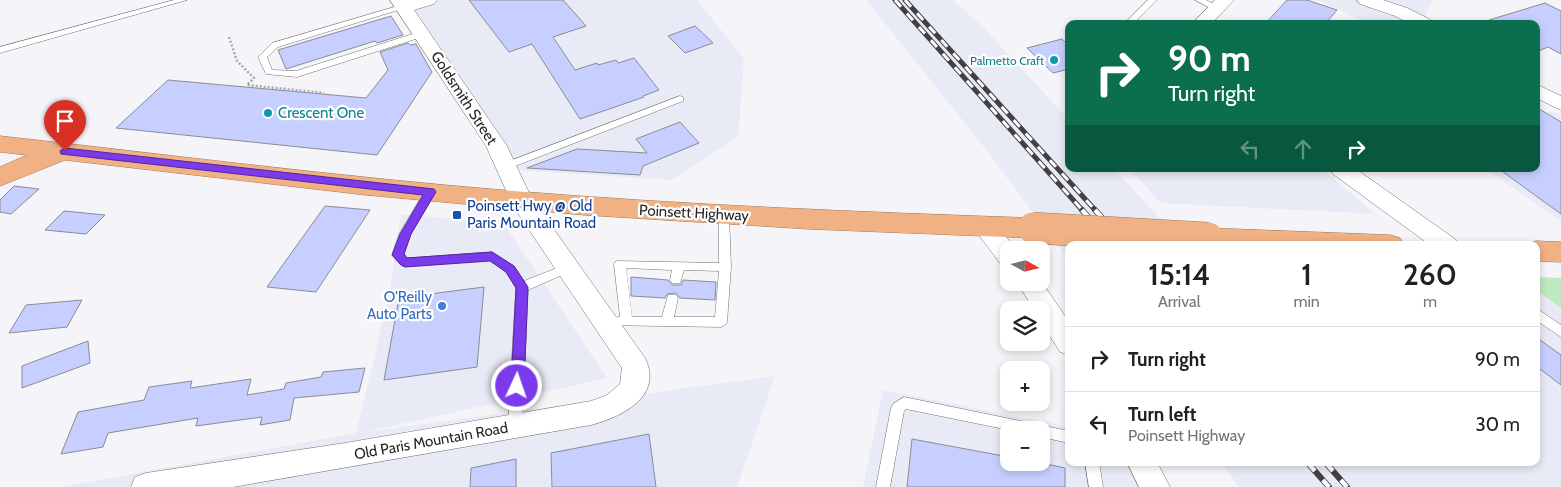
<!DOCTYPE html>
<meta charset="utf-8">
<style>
body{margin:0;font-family:Cabin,sans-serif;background:#f2f2f2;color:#202124;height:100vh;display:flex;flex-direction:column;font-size:19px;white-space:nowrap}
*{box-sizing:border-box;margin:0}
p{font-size:16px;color:#757577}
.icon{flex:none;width:28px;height:28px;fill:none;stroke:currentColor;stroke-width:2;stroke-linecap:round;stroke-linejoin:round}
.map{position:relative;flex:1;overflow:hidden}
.panel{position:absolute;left:1065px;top:241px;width:475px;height:225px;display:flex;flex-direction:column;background:#fff;border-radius:10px;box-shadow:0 2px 8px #0003}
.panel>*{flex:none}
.banner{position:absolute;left:1065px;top:20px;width:475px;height:152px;border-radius:10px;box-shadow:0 2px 8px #0003;background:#0b6e4f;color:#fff;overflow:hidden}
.needle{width:32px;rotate:98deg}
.fabs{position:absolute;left:1000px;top:241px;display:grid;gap:10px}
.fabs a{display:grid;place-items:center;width:50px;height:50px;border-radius:10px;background:#fff;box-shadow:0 2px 8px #0003;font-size:25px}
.pin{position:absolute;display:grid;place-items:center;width:42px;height:42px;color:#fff;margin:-51px -21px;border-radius:50% 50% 50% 0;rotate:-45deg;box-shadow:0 0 5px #0007}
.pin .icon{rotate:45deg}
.me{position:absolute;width:55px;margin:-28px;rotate:3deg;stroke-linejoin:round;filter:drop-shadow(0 0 4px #0008)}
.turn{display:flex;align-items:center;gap:18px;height:105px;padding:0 20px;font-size:22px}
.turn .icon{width:65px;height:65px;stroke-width:2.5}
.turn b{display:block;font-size:35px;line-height:42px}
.lanes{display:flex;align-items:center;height:48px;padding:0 20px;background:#0003;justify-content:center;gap:25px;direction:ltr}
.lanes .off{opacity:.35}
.eta{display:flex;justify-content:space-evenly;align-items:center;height:85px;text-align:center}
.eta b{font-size:30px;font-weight:600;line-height:35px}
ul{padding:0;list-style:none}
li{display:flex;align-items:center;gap:15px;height:65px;padding:0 20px;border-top:1px solid #e0e0e0}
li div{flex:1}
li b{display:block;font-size:19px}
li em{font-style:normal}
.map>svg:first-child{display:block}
.built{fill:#e8eaf5;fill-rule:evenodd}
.green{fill:#beeac1}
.building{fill:#c6cfff;stroke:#8c8c8f}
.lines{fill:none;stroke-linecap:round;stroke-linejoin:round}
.service-casing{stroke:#727275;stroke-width:1}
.minor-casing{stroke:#727275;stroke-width:1}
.trunk-casing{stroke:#a77550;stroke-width:1}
.path{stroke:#a9a9ac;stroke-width:2.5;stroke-dasharray:2 2;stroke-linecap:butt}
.service{fill:#fff;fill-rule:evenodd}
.minor{fill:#fff;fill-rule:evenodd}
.trunk{fill:#f0b284;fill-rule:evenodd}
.rail-far1-casing{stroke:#414143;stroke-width:5}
.rail-casing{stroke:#414143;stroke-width:6}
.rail-far1{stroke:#fff;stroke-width:3;stroke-dasharray:9;stroke-linecap:butt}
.rail{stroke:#fff;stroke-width:4.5;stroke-dasharray:12;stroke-linecap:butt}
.trunk-bridge-casing{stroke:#a77550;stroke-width:32;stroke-linecap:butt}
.trunk-bridge{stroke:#f0b284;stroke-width:31}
.route{fill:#7c3aed;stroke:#51269a}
.culture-dot{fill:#0f9aa8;stroke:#fff;stroke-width:2}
.transit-dot{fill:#1a4fb4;stroke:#fff;stroke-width:2}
.shop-dot{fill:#3f7fe0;stroke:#fff;stroke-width:2}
.labels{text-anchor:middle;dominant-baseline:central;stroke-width:4.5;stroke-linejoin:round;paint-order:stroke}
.far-culture-label{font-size:12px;fill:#0d838f;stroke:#fff;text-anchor:end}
.street-label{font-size:15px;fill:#272729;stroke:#fff}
.culture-label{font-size:15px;fill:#0d838f;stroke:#fff;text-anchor:start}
.transit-label{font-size:15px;fill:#164399;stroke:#fff;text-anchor:start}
.shop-label{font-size:15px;fill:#366cbe;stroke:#fff;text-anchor:end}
</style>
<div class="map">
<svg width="1561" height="487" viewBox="0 0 1561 487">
<rect width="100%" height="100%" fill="#f5f5f9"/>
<path class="built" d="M393,0h304l47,59 -6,78 -66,43 -156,-10z
M866,0h87l31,28 85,92v49h45l71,76h-116v15l-92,-122z
M1317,0h116l-12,24h-51z
M1553,111l8,5v105l-75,-52h50v-53z
M1129,169h194l52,45 -214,-11z
M401,214l103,10 103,154 -242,54 410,-56 -38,111h-676l295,-54 33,-137z
M1536,290l25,18v179h-322l-18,-24 315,-1z
M883,390l186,37v35l68,1 35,24h-309zM1009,430h32v32h-32z"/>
<path class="green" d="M1536,277l25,1v30l-25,-18z"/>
<path class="building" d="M469,0h94l23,26 -33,11 22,33 22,-7 1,2 18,-5 2,3 16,-5 25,32 -16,6 1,1 -64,22 -48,-75 -23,8z
M1287,0h20l30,10 -12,14h-60z
M1545,3l16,8v43l-13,-7 -12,5v-28h-47v-4z
M391,16l12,19 -26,8 -2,-2 -89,28 -8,-19z
M695,26l18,17 -28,10 -17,-17z
M1062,39l7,7v23l-16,4 -26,-25z
M408,43l2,2 6,-1 16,28 -55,83 -261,-27 52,-48 198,18 22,-28 -8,-18z
M1536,107l25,15v92l-62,-45h37z
M680,122l19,21 -56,23 -3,9 -113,-7 50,-19 70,4 -11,-14z
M14,186l25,3 -28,25 -11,-2v-12z
M325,206l45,4 -54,82 -49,-5z
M64,211l41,4 -19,19 -41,-4z
M631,277l37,3 4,5h9l2,-5 33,2 -1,18 -35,-2 -4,-5 -9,1 -2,4 -34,-2z
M484,287l-7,80 -93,13 15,-82z
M82,300l-15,27 -58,6 17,-28z
M1536,337l25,18v30l-25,-19z
M88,341l2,22 -68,25v-22z
M365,368l-6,24 -65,6 -4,22 -30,5 2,-8 -66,9 2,-8 -90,15 -5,14 -42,7 17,-42 66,-12 5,-13 43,-6 -2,7 61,-9 -4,16 37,-6 2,-6 35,-6 2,-5z
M649,434l7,53h-104l-1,-34z
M912,439l97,18v5h28l28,6v19h-158z
M516,459v28h-46l1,-19z"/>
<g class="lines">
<g class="service-casing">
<path id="service" d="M174,0h13l-187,53v-6z
M1148,0h9l-24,24h-9z
M1195,0h11l15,8 -1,2h-6z
M401,5h6l1,2 -130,40 -11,10 5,13 24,1 123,-39h6v4l-128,41 -31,-3 -8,-17 14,-14z
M680,96l3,1v4l-173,67h-8l-1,-2 1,-2z
M430,188l5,4 -24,42 -7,20 4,4 84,-6 22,14 10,15 43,-17 4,1 2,3 -2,3 -43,19 -6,136 -2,4 -5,2 -5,-2 -2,-4 8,-138 -10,-16 -16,-12 -85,6 -4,-1 -9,-10 7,-21 27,-45z
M724,211l5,4 2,52 -4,55 -2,3 -4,2 -120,-2 -2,-3 2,-3 19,-2 -6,-53 2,-3 103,2v-48zM626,268l46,2 -2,10 2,3h8l4,-13 35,1 -4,46h-41l4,-19 -2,-3h-8l-6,22h-30z
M1536,308l25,17v12l-25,-17z
M904,397l165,34v12l-28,-6v-7h-32l-103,-21 -2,2 -14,76h-14l15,-79 2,-4z
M1085,462h14l4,25h-14z"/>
</g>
<g class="minor-casing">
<path id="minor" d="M390,0h47l-3,4 -20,6 93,136 24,51 114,161c19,39 -24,59 -54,67l-358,62h-102l4,-10 11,-4 199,-30 246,-42 16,-6 13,-11 2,-16 -109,-162 -27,-60z
M1215,0h19l-23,24h-19z
M1357,0h26l24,8 24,12 3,4h-23l-16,-8 -35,-12z
M1536,84l25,12v14l-25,-12z
M1330,169h26l99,70 4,6h-29l-97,-71z
M984,218l8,2 25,30h-8v16l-9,-3 -28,-37 4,-6z
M1041,281l28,41v33l-9,-3 -19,-30v-12h-7l-17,-28h24z
M1127,462h30l13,25h-31z"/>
</g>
<g class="trunk-casing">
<path id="trunk" d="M0,136c171,19 341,41 513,55 173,14 346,21 520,27l10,3 4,7 -4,7 -10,3 -224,-9 -224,-14 -219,-20 -301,-35 -65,26v-19l27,-12 -27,-3z
M1208,228l182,7 10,3 4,7h-206l-4,-7 4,-7z
M1536,241l25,1v20l-25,-1v-16h-10z"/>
</g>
<path class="path" d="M229,37l8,24 17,17 -7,7 77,8"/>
<use href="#service" class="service"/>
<use href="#minor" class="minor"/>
<use href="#trunk" class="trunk"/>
<g class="rail-far1-casing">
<path id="rail-far1" d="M895,0l188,211
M905,0l191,211"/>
</g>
<g class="rail-casing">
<path id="rail" d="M1082,210l31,35
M1095,210l32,35
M1307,462l22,25
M1325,462l22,25"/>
</g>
<use href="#rail-far1" class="rail-far1"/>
<use href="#rail" class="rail"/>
<g class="trunk-bridge-casing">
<path id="trunk-bridge" d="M1033,228l175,10"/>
</g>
<use href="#trunk-bridge" class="trunk-bridge"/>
</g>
<path class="route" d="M65,148l369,41 2,3 -25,42 -7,20 3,4 85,-6 22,14 14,21 -4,99 -2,4 -5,2 -5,-2 -1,-4 5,-98 -10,-16 -16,-11 -85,6 -4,-2 -9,-10 8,-21 23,-39 -362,-41 -1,-3z"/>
<g class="culture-dot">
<circle cx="1054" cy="60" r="5"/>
<circle cx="268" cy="113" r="5"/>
</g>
<rect class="transit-dot" x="452" y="210" width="10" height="10" rx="2.5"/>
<circle class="shop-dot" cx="442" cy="306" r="5"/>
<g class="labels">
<g class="far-culture-label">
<text x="1044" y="60">Palmetto Craft</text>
</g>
<g class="street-label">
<text transform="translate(464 98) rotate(57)">Goldsmith Street</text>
<text transform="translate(694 213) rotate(3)">Poinsett Highway</text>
<text transform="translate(431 441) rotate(-10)">Old Paris Mountain Road</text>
</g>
<g class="culture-label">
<text x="278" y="113">Crescent One</text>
</g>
<g class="transit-label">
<text x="467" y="206">Poinsett Hwy @ Old<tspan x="467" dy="17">Paris Mountain Road</tspan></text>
</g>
<g class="shop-label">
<text x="432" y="297">O'Reilly<tspan x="432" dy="17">Auto Parts</tspan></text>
</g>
</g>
</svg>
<div class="fabs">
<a><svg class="needle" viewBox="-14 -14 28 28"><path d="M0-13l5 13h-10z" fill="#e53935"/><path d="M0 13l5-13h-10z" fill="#757577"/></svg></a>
<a><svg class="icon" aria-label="layers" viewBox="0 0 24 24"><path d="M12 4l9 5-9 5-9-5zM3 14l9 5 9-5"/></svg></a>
<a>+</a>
<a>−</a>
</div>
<div class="pin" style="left:65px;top:151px;background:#d93025"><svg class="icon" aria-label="arrive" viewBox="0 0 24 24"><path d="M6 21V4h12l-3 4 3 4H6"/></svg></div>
<svg class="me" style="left:517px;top:386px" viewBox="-20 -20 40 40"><circle r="17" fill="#7c3aed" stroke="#fff" stroke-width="3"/><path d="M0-11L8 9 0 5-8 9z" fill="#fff"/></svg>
<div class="banner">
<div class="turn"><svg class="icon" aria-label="right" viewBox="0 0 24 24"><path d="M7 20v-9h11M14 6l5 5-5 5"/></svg><div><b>90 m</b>Turn right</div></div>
<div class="lanes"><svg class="icon off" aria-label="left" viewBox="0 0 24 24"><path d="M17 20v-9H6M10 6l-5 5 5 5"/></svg><svg class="icon off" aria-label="ahead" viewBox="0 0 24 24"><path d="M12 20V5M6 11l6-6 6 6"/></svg><svg class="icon" aria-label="right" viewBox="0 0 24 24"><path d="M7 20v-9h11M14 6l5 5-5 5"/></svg></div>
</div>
<section class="panel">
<div class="eta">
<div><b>15:14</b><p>Arrival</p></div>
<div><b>1</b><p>min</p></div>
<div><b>260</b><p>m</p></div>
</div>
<ul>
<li><svg class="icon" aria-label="right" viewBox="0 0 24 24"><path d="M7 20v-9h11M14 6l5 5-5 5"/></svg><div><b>Turn right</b></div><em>90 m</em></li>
<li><svg class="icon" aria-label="left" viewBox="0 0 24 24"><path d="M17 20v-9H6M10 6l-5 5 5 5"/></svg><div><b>Turn left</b><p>Poinsett Highway</p></div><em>30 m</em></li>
</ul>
</section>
</div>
